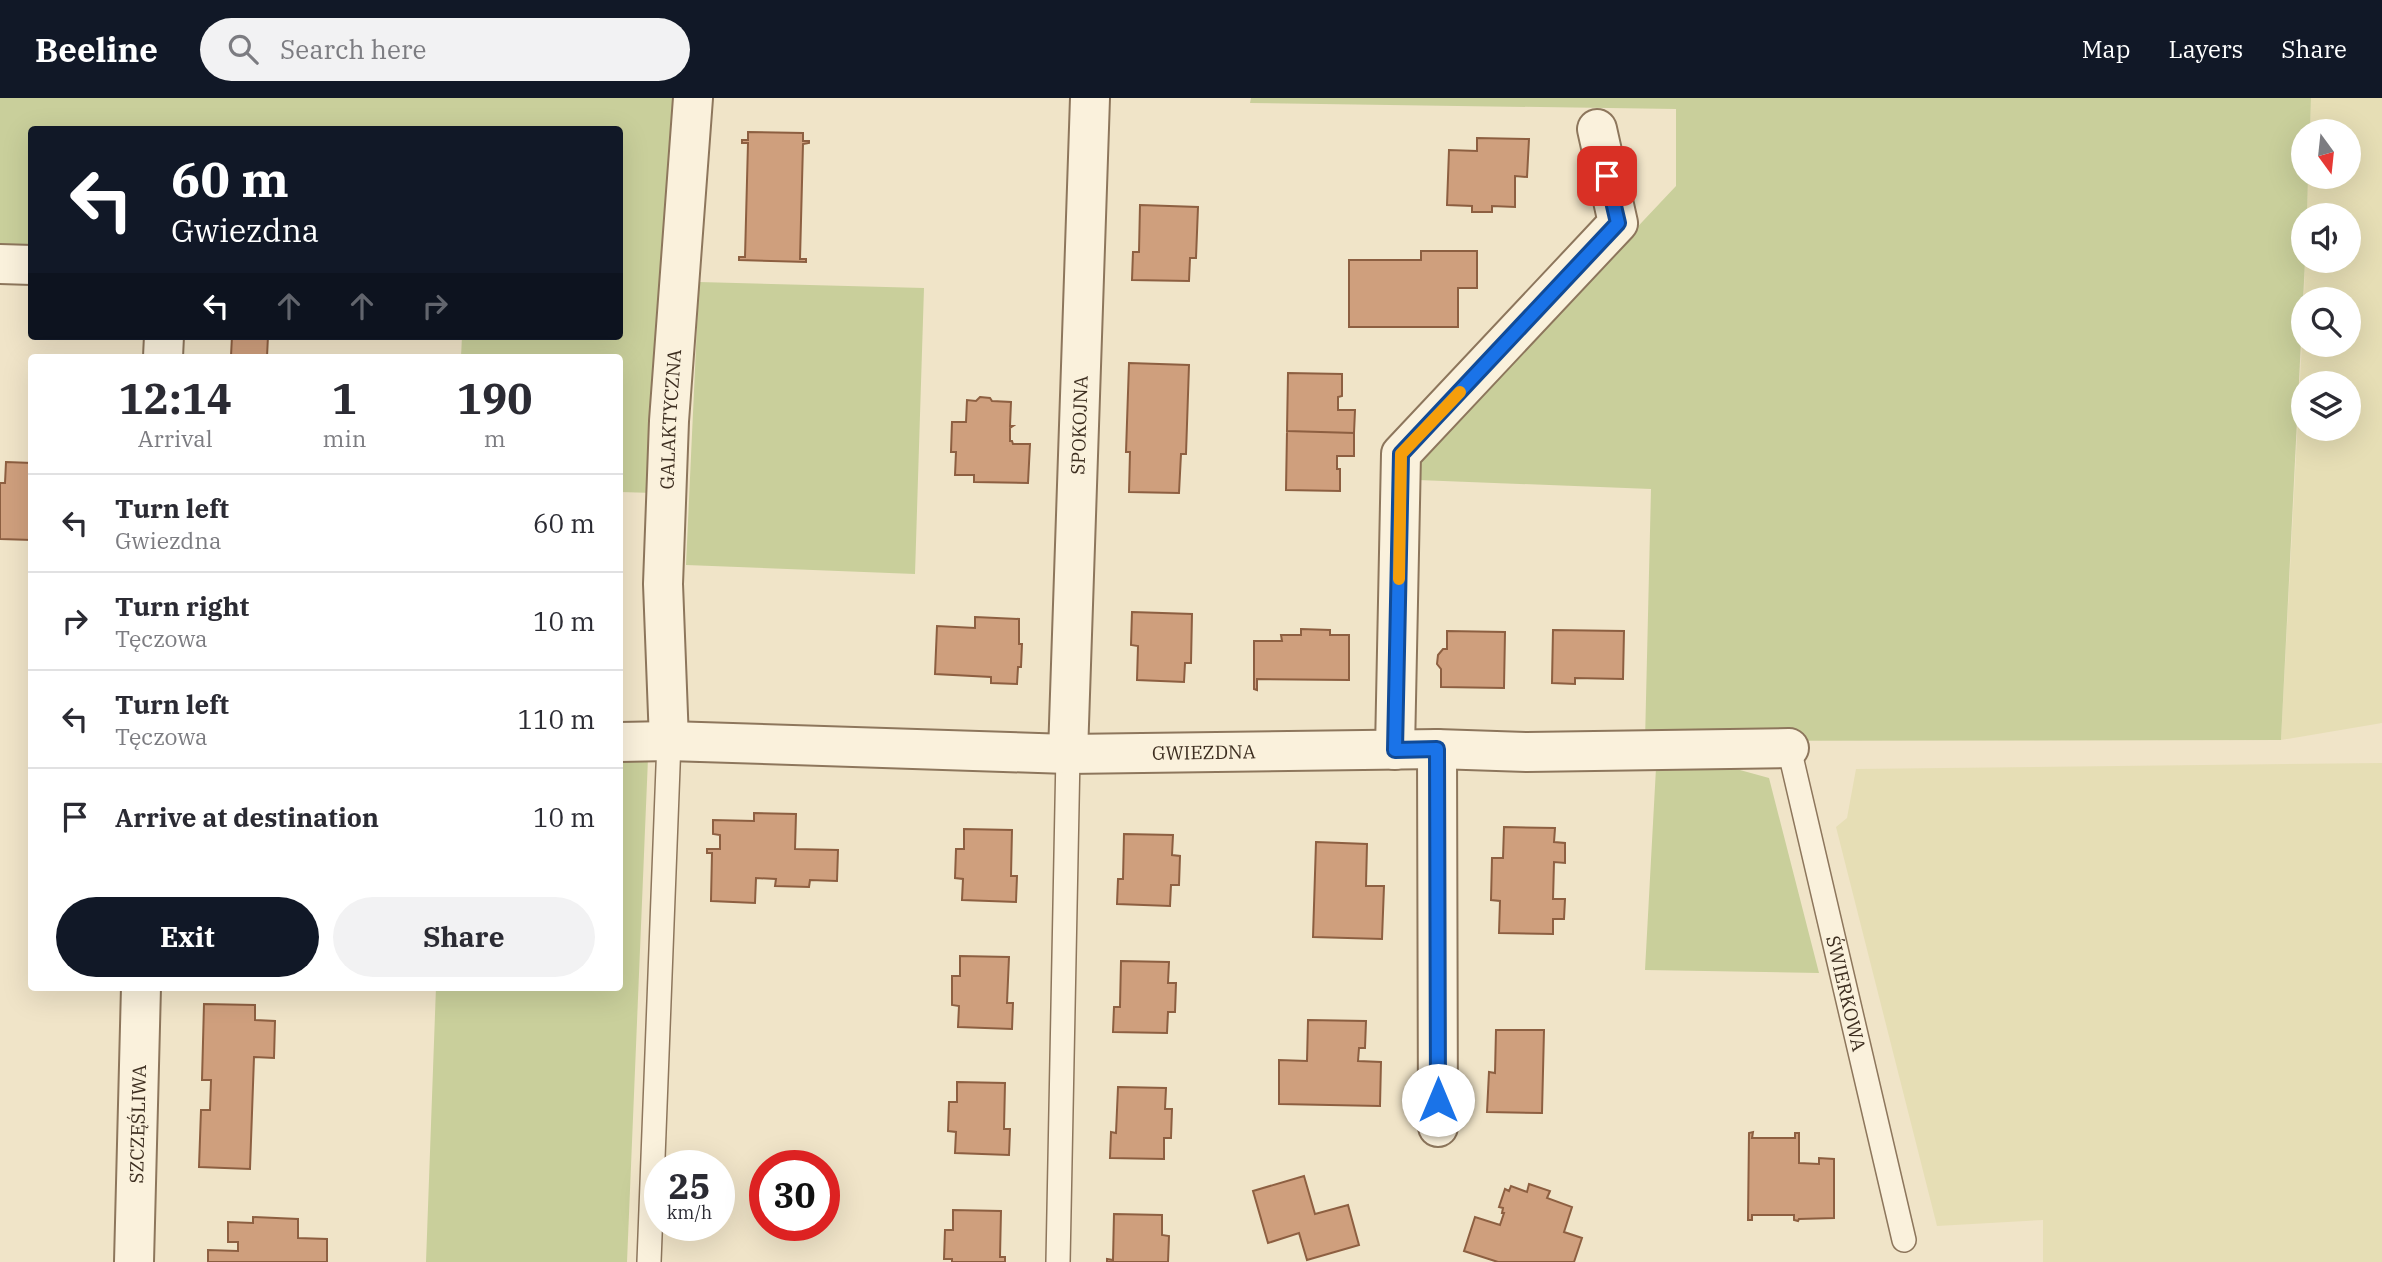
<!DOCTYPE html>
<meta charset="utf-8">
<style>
body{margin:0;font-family:"IBM Plex Serif",serif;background:#f2f2f3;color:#2b2b33;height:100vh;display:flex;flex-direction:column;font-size:26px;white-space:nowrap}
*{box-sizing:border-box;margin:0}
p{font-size:23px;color:#7c7c81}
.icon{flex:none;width:38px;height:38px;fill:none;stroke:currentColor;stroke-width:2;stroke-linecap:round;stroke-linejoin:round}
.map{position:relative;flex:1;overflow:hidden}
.panel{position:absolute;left:28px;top:256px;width:595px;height:637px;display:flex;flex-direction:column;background:#fff;border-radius:7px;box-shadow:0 7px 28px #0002}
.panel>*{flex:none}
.hud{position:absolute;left:28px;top:28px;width:595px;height:214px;border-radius:7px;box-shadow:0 7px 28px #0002;background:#111827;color:#fff;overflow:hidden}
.needle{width:46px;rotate:165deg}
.buttons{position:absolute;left:2291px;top:21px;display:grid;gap:14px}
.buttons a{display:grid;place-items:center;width:70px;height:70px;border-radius:50%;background:#fff;box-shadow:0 7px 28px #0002;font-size:35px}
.speed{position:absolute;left:644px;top:1052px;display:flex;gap:14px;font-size:35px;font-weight:700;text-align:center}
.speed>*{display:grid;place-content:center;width:91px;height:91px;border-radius:50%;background:#fff;box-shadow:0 7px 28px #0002;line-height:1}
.speed small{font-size:18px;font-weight:400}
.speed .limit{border:10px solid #d22;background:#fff;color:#111}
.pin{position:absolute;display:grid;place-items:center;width:60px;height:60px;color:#fff;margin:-30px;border-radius:14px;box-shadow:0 4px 10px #0006}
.me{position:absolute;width:77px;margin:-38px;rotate:0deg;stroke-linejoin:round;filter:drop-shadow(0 0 5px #0008)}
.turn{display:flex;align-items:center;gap:24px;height:147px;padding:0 28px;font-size:32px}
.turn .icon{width:91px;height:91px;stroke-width:2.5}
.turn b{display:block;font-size:49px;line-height:60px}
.lanes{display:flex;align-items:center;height:66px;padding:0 28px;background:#0003;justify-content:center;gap:35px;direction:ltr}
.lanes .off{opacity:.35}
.eta{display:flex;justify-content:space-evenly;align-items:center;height:119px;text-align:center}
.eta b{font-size:42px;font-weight:700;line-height:49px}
.button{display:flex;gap:14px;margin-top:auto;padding:14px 28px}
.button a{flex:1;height:80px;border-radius:42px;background:#111827;color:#fff;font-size:28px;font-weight:700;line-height:80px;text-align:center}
.button a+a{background:#f2f2f3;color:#2b2b33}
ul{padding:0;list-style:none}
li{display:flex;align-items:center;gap:21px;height:98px;padding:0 28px;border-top:2px solid #e1e1e2}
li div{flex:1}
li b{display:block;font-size:26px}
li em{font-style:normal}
header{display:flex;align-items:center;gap:42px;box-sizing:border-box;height:98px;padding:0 35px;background:#111827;color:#fff}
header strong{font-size:33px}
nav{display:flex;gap:38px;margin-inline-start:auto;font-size:24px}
.search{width:490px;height:63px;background:#f2f2f3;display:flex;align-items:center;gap:18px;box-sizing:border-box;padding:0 24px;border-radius:38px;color:#7c7c81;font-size:26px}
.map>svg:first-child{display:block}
.farmland{fill:#e6deb5;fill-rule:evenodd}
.green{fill:#c9cf9b}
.building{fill:#cf9f7d;stroke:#8d5f41;stroke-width:2}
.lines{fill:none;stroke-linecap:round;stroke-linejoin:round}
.lane-casing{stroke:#8d765c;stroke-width:26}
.street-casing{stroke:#8d765c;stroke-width:42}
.lane{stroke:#faf1dc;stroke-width:23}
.street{stroke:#faf1dc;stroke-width:38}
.route-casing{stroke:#114b97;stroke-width:18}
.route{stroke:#1a73e8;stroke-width:12}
.slow{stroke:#f59e0b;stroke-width:12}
.labels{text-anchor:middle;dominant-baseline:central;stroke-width:5;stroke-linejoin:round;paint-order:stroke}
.street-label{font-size:19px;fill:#3d2e20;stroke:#f7eed8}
</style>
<header>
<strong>Beeline</strong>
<div class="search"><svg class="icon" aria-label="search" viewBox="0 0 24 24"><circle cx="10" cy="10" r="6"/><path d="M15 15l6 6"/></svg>Search here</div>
<nav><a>Map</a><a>Layers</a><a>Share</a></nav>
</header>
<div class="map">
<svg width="2382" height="1164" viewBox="0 0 2382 1164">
<rect width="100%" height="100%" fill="#f0e4c8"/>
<path class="farmland" d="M2311,0h71v625l-101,17 22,-417v22h45v-46h-44l1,-38h43v-46h-41l1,-38h40v-46h-38zM2303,285h45v46h-45z
M2382,665v499h-339v-42l-106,6 -101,-399 11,-9 9,-49z"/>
<path class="green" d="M0,0h675l-21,395 -34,-1v-135h-159l1,-21h158v-206h-588l-1,117 -31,-1z
M1251,0h1060l-1,33h-7v46h5l-1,38h-4v46h2l-24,479 -636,1 6,-252 -233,-9 -1,-19 259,-275v-77l-426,-6z
M699,184l225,6 -9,286 -229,-9z
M620,660h28l-21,504h-201l10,-275h184z
M1729,669l40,11 50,195 -174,-3 11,-202z"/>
<path class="building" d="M748,34l55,1v8h6v2l-6,1 -3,115h6v3l-67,-2v-3h6l3,-114h-6v-3h6z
M1477,40l52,1 -2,38 -12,-1v31l-23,-1v6h-20v-6l-25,-1 2,-55 28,1z
M1140,107l58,2 -2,51h-6l-1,23 -57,-1 1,-28h6z
M1421,153h56v37h-19v39h-109v-67h72z
M232,238h36l-1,21 -36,-1z
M1129,265l60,2 -3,89h-5l-2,39 -50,-1 1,-40h-4z
M1288,275l54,1v22l-4,1v13h17l-1,23 -67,-2z
M980,299l10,1 2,3 19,1 -1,24h3l-3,2v13h2l1,3h17l-2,39 -54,-1v-7h-19l1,-23h-5l1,-30h14l1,-22 9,1z
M1287,333l67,2v23h-17v13h3v22l-54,-1z
M6,364l26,1v77l-32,-1v-56h5z
M1132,514l60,2 -1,49h-6l-1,19 -47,-2 1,-34 -7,-1z
M975,519l44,2v25h3l-1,23h-3l-1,17 -26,-1v-6l-56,-3 2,-48 38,2z
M1301,531l29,1v5h19v45l-92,-1v11l-3,-1v-48h28l-1,-6h20z
M1553,532l71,1 -1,48 -48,-1v6l-23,-1z
M1447,533l58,1 -1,56 -63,-1v-18l-4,-5 1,-9 5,-6h4z
M754,715l42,1 -1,35 43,1 -1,31 -27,-1 -1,7 -34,-1 1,-7 -20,-1 -1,25 -44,-2 1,-48h-5v-4h13v-14l-7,-1v-14l41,1z
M1504,729l51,1 -1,14 11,1v20l-11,-1 -1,37h12l-1,20h-11v15l-54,-1 1,-32 -9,-1 1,-42h11z
M964,731l48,1 -1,46h6l-1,26 -54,-2 1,-21 -8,-1 1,-29h8z
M1124,736l49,1 -1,20 8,1 -1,29h-8l-1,21 -53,-2 1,-25h5z
M1316,744l51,2 -1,42h18l-2,53 -69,-2z
M960,858l49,1 -2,46h6l-1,26 -54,-2 1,-21 -7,-1v-29h8z
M1121,863l48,1 -1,21h8l-1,29h-7l-1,21 -54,-1 1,-25h6z
M204,906l51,1v15l20,1 -1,37 -20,-1 -4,112 -51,-2 2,-57h9l1,-30h-9z
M1308,922l58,1 -1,27h-6l-1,13 23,1 -1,44 -101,-2v-44l28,1z
M1496,932h48l-2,83 -55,-1 2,-40 6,1z
M957,984l48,1 -1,46h6l-1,26 -54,-2 1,-21 -8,-1 1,-29h8z
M1118,989l48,1 -1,21h7l-1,29h-7v21l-54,-1 1,-26 5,1z
M1753,1034l-1,6h43v-5h4v30l20,1v-6l15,1v59l-35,1 -1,2 -4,-1v-5h-42v5h-4l1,-87z
M1304,1078l11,38 33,-9 11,40 -52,15 -8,-27 -31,10 -15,-52z
M1529,1086l21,7 -3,7 25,9 -8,25 18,6 -8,24h-76l-34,-11 11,-34 25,8 4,-12h-2l1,-5 -4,-1 6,-18 4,2 2,-5 16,6z
M953,1112l48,1 -1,46h5v5h-53v-3h-8l1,-29h8z
M1114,1116l48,1v20l7,1 -1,26h-61v-3l6,1z
M253,1119l45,2v19l29,1v23h-119v-12l30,1v-9h-10v-20l25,1z"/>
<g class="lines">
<g class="lane-casing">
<g id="lane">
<path id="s1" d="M1789,650l115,492"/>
<path d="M649,1164l20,-521"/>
<path d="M1058,1164l10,-508"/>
</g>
</g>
<g class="street-casing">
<g id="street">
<path d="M0,166l32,1"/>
<path d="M163,259l1,-21"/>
<path id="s2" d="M669,643l-6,-157 6,-163 24,-323"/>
<path id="s3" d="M620,644l49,-1 399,13 369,-5 90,3 262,-4"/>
<path d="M1437,651l1,378"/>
<path d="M1395,652l6,-296 217,-231 -21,-94"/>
<path id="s4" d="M1068,656l22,-656"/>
<path id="s5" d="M134,1164l7,-275"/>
</g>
</g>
<use href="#lane" class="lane"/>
<use href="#street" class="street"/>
</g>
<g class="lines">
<g class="route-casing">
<path id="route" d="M1438,1002l-1,-351 -42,1 6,-296 217,-231 -11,-47"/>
</g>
<use href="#route" class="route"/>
<path class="slow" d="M1399,481l2,-125 59,-62"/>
</g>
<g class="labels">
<g class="street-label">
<text stroke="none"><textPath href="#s2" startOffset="322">GALAKTYCZNA</textPath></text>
<text stroke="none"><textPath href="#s4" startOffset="329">SPOKOJNA</textPath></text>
<text stroke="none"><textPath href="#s3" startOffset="584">GWIEZDNA</textPath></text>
<text stroke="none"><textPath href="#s1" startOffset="252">ŚWIERKOWA</textPath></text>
<text stroke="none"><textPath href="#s5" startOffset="138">SZCZĘŚLIWA</textPath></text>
</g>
</g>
</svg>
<div class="buttons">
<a><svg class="needle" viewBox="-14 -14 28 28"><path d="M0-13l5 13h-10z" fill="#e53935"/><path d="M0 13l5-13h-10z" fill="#7c7c81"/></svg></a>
<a><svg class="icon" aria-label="sound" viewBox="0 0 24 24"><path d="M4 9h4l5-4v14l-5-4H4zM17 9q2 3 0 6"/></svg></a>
<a><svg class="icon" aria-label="search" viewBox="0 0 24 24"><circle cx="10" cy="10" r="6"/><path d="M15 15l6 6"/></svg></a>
<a><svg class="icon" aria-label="layers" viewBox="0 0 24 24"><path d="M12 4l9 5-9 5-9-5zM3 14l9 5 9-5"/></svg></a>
</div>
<div class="speed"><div>25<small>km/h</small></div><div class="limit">30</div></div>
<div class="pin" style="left:1607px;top:78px;background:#d93025"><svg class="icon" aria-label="arrive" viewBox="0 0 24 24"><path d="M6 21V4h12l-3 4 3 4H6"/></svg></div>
<svg class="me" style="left:1438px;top:1002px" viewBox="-20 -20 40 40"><circle r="19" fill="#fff"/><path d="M0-13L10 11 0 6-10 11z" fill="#1a73e8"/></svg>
<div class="hud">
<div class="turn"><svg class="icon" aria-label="left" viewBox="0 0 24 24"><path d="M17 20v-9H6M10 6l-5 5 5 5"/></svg><div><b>60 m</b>Gwiezdna</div></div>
<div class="lanes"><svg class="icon" aria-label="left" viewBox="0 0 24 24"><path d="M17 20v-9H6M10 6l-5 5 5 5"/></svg><svg class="icon off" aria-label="ahead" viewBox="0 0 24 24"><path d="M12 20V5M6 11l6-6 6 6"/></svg><svg class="icon off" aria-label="ahead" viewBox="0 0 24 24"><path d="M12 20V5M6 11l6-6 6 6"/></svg><svg class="icon off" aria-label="right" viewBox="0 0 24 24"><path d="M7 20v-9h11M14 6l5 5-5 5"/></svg></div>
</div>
<section class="panel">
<div class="eta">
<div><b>12:14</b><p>Arrival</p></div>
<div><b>1</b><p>min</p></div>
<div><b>190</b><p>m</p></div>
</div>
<ul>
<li><svg class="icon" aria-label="left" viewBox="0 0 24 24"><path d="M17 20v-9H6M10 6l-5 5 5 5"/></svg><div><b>Turn left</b><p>Gwiezdna</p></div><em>60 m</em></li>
<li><svg class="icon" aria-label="right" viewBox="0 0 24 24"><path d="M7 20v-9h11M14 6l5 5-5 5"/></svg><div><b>Turn right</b><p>Tęczowa</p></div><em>10 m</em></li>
<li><svg class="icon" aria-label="left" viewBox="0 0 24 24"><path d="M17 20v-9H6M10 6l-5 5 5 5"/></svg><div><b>Turn left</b><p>Tęczowa</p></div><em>110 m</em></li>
<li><svg class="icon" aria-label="arrive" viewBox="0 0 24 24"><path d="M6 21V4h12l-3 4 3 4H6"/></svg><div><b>Arrive at destination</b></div><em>10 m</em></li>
</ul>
<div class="button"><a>Exit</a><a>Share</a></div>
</section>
</div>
